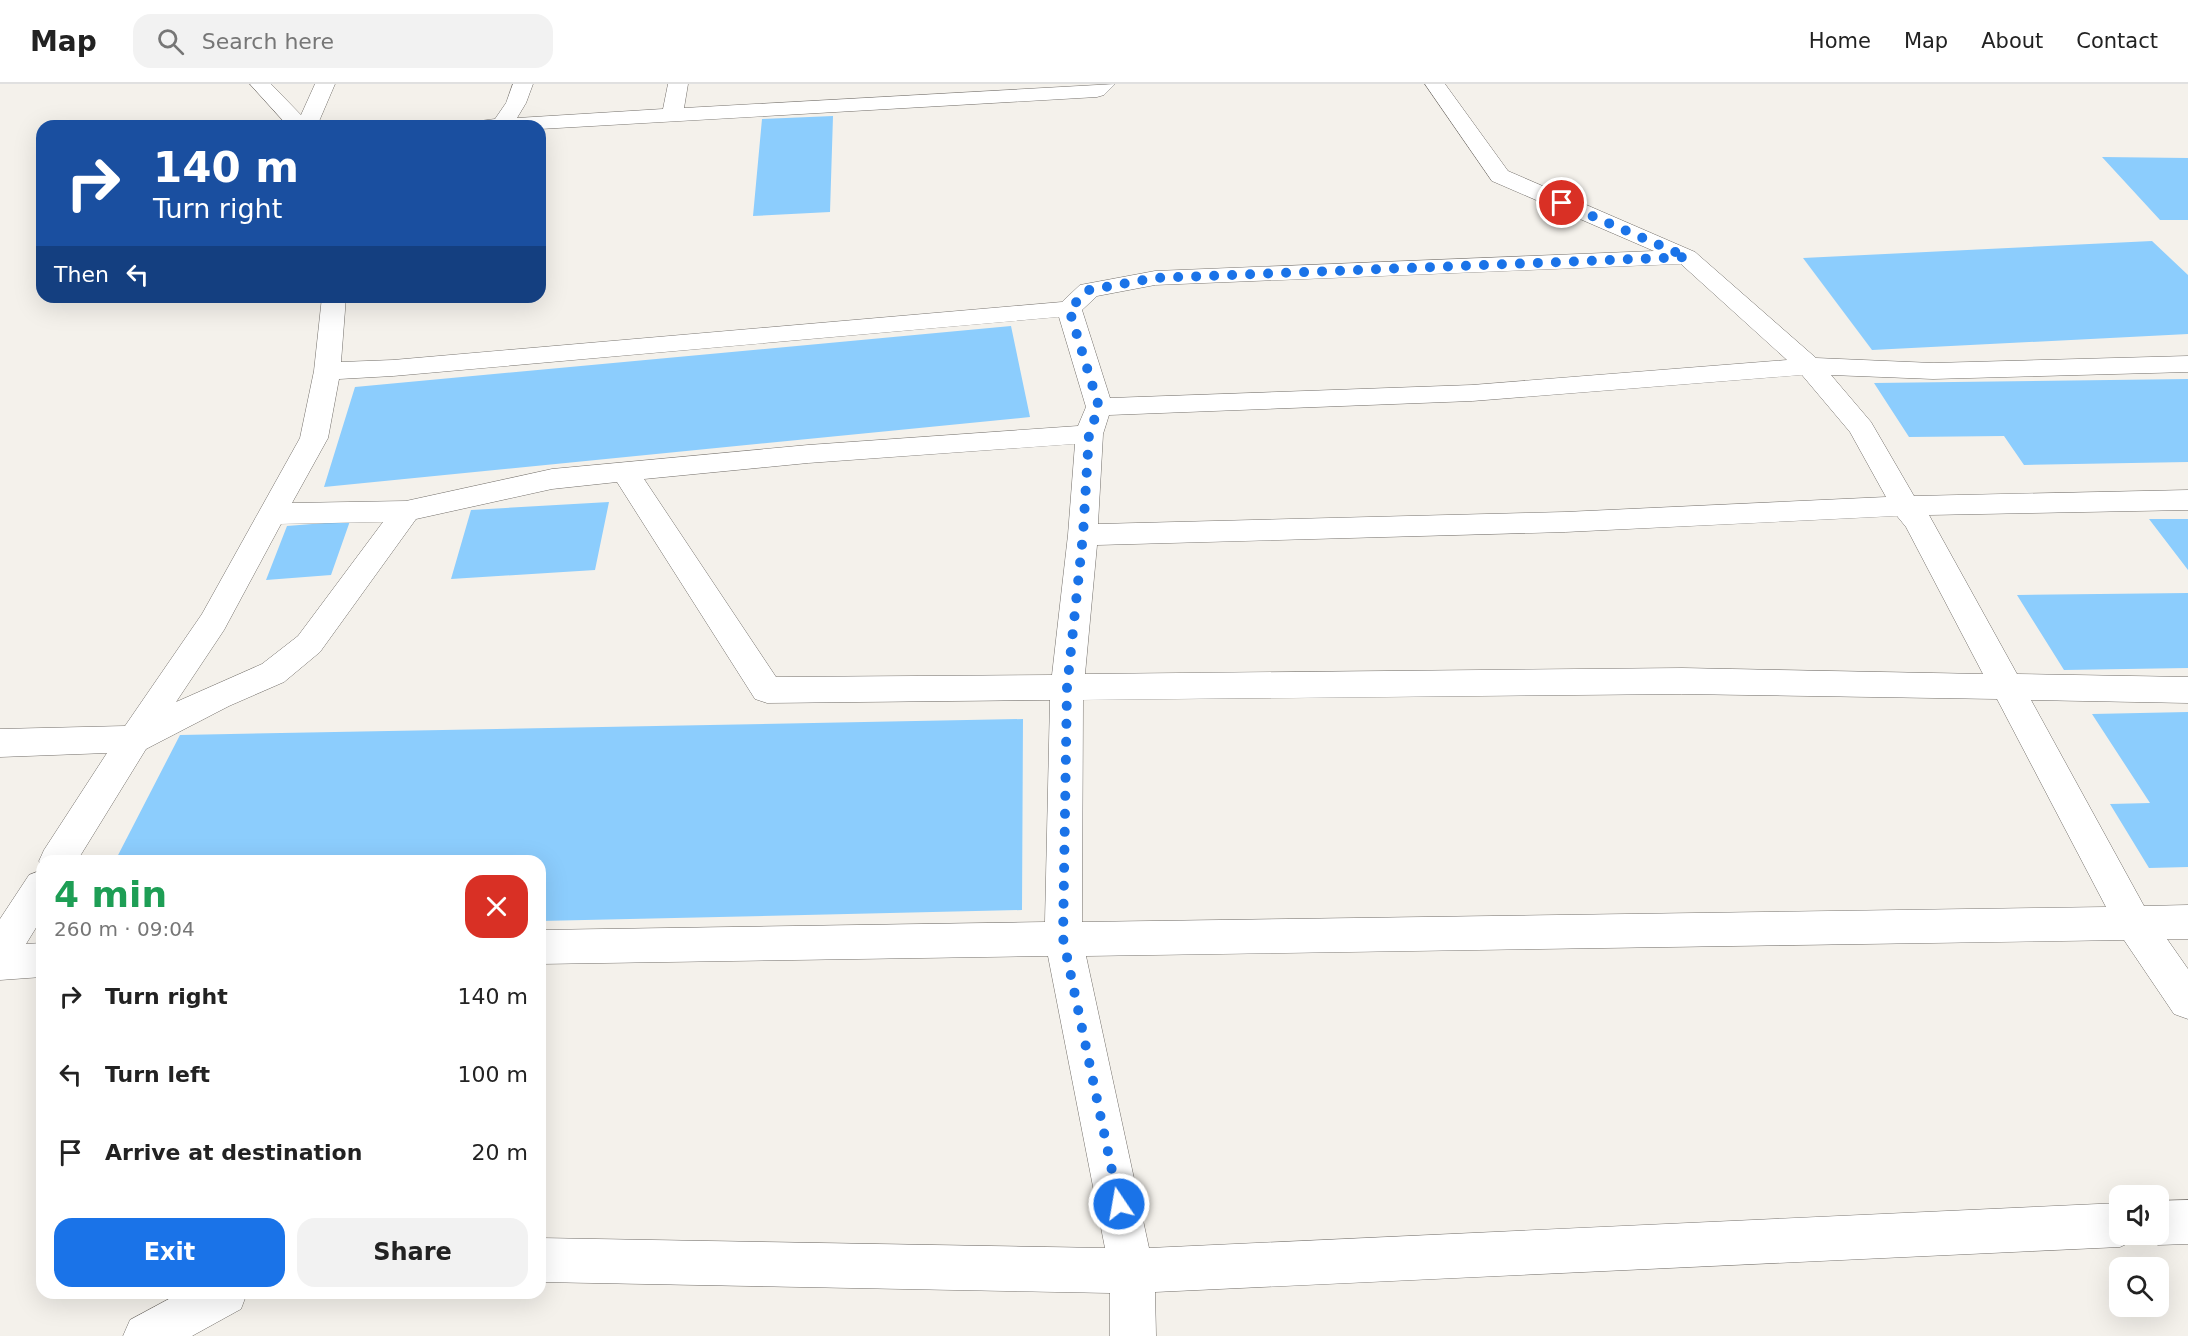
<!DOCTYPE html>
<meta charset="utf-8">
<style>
body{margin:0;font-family:"DejaVu Sans",sans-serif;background:#f2f2f2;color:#222;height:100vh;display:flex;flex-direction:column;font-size:22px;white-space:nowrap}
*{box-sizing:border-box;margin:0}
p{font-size:20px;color:#767676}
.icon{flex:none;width:33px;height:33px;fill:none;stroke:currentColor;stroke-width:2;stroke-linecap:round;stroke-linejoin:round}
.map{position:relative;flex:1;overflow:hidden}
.panel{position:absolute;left:36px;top:771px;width:510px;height:444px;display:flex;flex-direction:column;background:#fff;border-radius:18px;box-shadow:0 6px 24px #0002}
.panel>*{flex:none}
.top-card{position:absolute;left:36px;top:36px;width:510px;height:183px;border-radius:18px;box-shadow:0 6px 24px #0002;background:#1a4fa0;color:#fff;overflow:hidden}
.tools{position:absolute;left:2109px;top:1101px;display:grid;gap:12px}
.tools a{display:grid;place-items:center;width:60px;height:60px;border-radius:12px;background:#fff;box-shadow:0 6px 24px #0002;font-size:30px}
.pin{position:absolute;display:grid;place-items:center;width:51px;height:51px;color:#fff;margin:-26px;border:3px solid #fff;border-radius:50%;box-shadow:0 2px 6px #0007}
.me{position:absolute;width:66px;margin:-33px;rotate:348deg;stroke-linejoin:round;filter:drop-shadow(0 0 4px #0008)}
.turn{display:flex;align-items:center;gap:21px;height:126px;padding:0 18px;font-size:27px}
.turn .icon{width:78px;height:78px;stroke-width:2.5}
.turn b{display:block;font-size:42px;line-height:51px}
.then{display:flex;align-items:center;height:57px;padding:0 18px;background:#0003;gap:12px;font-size:22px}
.round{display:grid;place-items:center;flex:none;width:63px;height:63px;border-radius:18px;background:#f2f2f2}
.summary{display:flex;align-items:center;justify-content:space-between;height:102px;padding:0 18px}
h1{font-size:36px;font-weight:700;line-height:45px;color:#1e9e55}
.button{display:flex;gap:12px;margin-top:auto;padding:12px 18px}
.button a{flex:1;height:69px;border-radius:18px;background:#1a73e8;color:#fff;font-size:24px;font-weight:700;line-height:69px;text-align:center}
.button a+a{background:#f2f2f2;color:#222}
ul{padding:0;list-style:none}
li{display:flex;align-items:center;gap:18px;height:78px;padding:0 18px}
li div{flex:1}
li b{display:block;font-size:22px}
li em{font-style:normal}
header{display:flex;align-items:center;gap:36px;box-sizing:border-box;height:84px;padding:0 30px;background:#fff;border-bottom:2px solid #e0e0e0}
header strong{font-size:28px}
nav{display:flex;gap:33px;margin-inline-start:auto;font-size:21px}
.search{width:420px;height:54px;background:#f2f2f2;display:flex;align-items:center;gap:15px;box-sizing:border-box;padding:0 21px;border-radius:18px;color:#767676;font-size:22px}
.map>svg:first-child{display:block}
.building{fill:#8ccdfd}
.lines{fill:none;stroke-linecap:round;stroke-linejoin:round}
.minor-casing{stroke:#736f6a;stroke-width:1}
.minor{fill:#fff;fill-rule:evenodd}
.route{stroke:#1a73e8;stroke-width:10;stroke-dasharray:0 18}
</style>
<header>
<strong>Map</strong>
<div class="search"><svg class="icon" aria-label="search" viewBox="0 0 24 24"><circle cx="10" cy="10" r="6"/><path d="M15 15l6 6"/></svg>Search here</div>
<nav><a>Home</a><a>Map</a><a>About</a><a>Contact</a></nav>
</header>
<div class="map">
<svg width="2188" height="1252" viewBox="0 0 2188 1252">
<rect width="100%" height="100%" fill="#f4f1eb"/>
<path class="building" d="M833,32l-3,96 -77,4 9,-97z
M2102,73l86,1v62h-28z
M2152,157l36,34v59l-316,16 -69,-92z
M1011,242l19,91 -706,70 31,-100z
M2188,295v83l-164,3 -20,-29 -95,1 -35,-54z
M609,418l-14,68 -144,9 20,-69z
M2149,435h39v51z
M350,437l-19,54 -65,5 21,-54z
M2188,509v75l-124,2 -47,-75z
M2188,628v155l-39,1 -39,-64 40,-1 -58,-89z
M1023,635l-1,191 -482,11v-60h-425l65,-126z"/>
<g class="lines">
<g class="minor-casing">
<path id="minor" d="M250,0h21l30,31 14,-31h20l-18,42h-29z
M513,0h20l-7,19 -9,15 146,-9 5,-25h20l-4,24 431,-24 -11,11 -7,2 -557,32v-3h-72l4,-4 23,-3 11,-16z
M1425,0h20l63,87 187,81 121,106 117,5 255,-7v16l-255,7 -102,-4 40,47 43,74 274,-6v20l-259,5 88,159 171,3v26l-157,-3 113,206 44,-1v34h-21l21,30v50l-14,-5 -50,-74 -1038,16 63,292 971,-45v31h18l-3,6 -15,7 -965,45 1,44h-46v-43l-570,-11v-44l565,10 -57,-292 -508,8v-34l505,-8 5,-222 -283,3 -12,-4 -138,-217 -65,7 -136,30 -96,133 -36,30 -55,24 -83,43 -69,112h-35v6l-3,-6 5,-11 63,-97 -107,4v-28l125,-3 77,-112 98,-176 14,-67 8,-74h24l-5,65 52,-2 669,-58 18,-17 75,-14 499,-20 -162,-70zM1681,180l106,96 -315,25 -362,13 -28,-88 15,-14 58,-11zM1059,233l27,90 -8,19 -270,19 -256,24 -146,32 -114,2 36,-65 11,-59 54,-3zM1802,291l48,57 36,65 -321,15 -467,12 5,-90 6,-19 363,-14zM1075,360l-7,91 -16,140 -276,2 -132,-198 164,-16zM1897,432l9,11 77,147 -301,-6 -597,6 12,-129 468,-13zM383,438l-85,114 -36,28 -86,38 48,-72 57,-106zM1682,610l315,5 109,208 -1024,15 1,-222z
M42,786v48l-16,26 16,-1v34l-42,3v-61l29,-44z
M2188,1116v44l-30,1 -15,-7 -2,-4h17v-33z
M180,1209h67l-6,16 -49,27h-69l7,-16z"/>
</g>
<use href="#minor" class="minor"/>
</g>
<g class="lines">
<path class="route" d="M1119,1120l-56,-266 4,-250 16,-153 6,-101 10,-27 -30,-98 20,-19 66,-12 532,-21 -125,-54"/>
</g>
</svg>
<div class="tools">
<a><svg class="icon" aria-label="sound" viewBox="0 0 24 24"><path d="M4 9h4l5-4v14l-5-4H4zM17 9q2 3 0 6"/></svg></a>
<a><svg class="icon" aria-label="search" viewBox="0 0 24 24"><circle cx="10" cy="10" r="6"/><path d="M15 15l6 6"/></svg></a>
</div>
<div class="pin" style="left:1562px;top:119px;background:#d93025"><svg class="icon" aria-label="arrive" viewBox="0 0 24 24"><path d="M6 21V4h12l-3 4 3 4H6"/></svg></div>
<svg class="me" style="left:1119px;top:1120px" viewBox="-20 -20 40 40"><circle r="17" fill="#1a73e8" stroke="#fff" stroke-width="3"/><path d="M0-11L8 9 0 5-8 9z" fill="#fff"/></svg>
<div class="top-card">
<div class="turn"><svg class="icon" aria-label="right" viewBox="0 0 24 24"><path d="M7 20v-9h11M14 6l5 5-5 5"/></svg><div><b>140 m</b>Turn right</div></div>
<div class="then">Then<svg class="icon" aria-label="left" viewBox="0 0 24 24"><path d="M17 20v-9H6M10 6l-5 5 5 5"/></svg></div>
</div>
<section class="panel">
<div class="summary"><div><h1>4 min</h1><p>260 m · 09:04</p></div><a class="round" style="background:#d93025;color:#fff"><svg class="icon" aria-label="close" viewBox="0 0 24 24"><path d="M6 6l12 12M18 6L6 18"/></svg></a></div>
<ul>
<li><svg class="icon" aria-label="right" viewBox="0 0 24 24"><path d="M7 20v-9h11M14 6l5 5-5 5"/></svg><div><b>Turn right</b></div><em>140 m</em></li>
<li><svg class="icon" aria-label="left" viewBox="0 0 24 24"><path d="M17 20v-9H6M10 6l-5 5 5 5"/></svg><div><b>Turn left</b></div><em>100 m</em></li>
<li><svg class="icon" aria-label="arrive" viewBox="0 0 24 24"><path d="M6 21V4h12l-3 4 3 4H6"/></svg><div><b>Arrive at destination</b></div><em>20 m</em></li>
</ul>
<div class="button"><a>Exit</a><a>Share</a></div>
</section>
</div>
